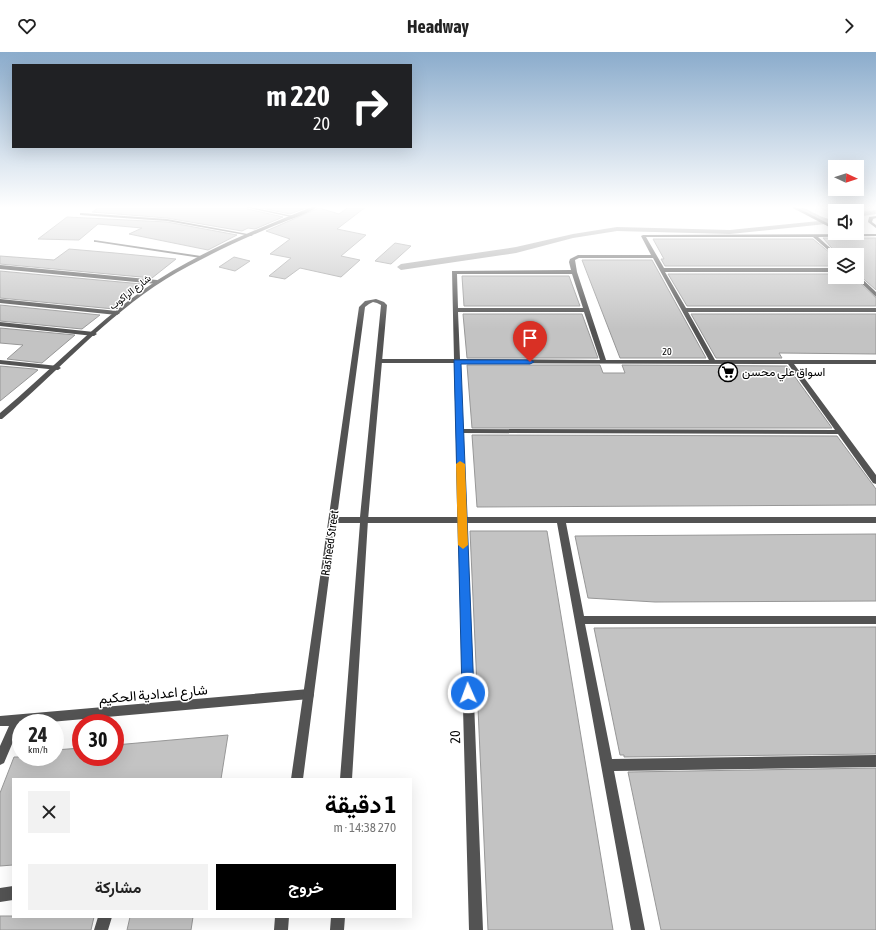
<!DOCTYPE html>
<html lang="ar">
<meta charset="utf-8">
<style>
body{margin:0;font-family:"Asap Condensed",Vazirmatn,sans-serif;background:#f2f2f2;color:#222;direction:rtl;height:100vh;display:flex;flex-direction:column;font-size:15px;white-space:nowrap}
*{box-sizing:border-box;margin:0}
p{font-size:13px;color:#767676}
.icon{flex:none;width:22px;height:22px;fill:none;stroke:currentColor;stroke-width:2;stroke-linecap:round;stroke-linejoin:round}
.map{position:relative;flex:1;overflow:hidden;direction:ltr}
.sheet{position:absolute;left:12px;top:726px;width:400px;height:140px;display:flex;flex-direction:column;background:#fff;border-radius:0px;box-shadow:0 4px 16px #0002;direction:rtl}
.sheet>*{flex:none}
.hud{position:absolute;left:12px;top:12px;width:400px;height:84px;border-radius:0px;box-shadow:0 4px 16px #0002;direction:rtl;background:#202124;color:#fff;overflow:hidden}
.needle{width:26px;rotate:93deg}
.tools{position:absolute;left:828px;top:108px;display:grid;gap:8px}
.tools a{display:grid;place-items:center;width:36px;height:36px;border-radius:0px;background:#fff;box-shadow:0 4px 16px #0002;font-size:20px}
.speed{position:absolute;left:12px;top:662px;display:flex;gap:8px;font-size:20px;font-weight:700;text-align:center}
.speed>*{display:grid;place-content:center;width:52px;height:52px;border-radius:50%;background:#fff;box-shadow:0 4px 16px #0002;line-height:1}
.speed small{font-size:10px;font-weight:400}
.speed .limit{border:6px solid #d22;background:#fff;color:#111}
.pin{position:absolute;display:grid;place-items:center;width:34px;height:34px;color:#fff;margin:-41px -17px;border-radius:50% 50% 50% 0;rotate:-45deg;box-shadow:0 0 4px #0007}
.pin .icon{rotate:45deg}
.me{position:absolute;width:44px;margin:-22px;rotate:358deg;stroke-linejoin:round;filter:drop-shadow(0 0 3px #0008)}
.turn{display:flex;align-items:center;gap:14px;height:84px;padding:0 16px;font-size:18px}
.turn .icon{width:52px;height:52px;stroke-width:2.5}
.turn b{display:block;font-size:28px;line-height:34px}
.round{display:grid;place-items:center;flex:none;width:42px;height:42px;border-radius:0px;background:#f2f2f2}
.head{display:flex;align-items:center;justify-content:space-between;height:68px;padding:0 16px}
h1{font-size:24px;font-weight:700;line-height:30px;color:#000}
.primary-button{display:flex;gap:8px;margin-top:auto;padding:8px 16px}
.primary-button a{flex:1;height:46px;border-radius:0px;background:#000;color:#fff;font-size:16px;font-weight:700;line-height:46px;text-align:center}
.primary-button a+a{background:#f2f2f2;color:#222}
header{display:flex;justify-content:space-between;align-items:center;height:52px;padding:0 16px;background:#fff;font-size:18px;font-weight:700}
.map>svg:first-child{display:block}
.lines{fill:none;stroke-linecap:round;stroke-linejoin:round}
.canal{fill:#a1a1a1;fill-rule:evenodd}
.building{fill:#c3c3c3;stroke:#979797}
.minor{fill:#535353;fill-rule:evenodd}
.tertiary{fill:#535353;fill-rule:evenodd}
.route{fill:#1a73e8;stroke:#114b97}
.slow{fill:#f59e0b}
.labels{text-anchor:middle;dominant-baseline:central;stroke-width:3;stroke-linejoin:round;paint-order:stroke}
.far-street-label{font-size:10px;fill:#000;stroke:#fff}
.poi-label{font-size:12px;fill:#000;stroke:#fff;text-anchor:start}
.street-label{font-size:12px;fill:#000;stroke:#fff}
.near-street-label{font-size:14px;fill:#000;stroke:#fff}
</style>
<header><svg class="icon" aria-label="forward" viewBox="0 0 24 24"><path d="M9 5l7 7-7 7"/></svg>Headway<svg class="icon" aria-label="heart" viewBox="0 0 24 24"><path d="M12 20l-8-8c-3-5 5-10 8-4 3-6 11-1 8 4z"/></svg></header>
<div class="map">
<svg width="876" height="878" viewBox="0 0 876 878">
<rect width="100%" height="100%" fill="#fff"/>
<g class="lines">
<path class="canal" d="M791,154c16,-2 28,15 44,13v4l-105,11 -113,-3 -44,7 -57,15 -115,17 -4,-3 4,-3 115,-17 57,-13 44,-7 113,3 89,-9z
M876,158v4l-13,2 -6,4 1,-8z"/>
</g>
<path class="building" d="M101,154h137l1,1 44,10 -28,12 -7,-1 -6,3 -75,-13 -75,-6z
M252,154h59l-21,8z
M350,154h17l-30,23 29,6 -25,21 19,4 -19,17 -41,-9 -15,11 -16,-3 22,-18 -21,-4 20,-15 -24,-8 53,-23 20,6z
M67,165l100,5 70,13 -29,15 -79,-16 13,-6 -44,-4 -19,16 -41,-1z
M823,186h53v52l-19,-17v-18h-19z
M653,187h160l22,18v9h-170l-4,-7h3z
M395,191l16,3 -20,18 -16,-3z
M69,197l46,4 61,6 -24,19 -152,-14v-8l54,4z
M234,205l16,4 -15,10 -16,-4z
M582,208h70l54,98h-86z
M0,219l142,13 -28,25 -114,-11z
M668,222h167v3h19l22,21v8h-189z
M462,224h107l11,30h-116z
M0,253l100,10 -18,14 -82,-8z
M463,262h119l16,44h-131z
M691,262h185v40l-97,-1 3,5h-66z
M0,276l75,7 -33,28 -35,-4 16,-14 -23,-2z
M467,313h133l3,8h22l-3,-8 165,1 45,62h-360z
M0,314l34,3 4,1 -38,31z
M472,383l365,1 39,53v16l-399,2z
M470,479h77l66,399h-125z
M876,482v67l-221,1 -67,-4 -13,-62z
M876,575v127l-252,3v-2h-4l-26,-127z
M228,683l-7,44h-208v86l-13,1v-73l14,-36h41v-7l26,-2v9h34v-12z
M876,716v162h-215l-33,-158z
M0,864h13l81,1 -3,13h-91z
M130,865h63l-2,13h-64z"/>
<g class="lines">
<path class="minor" d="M239,154h7l47,10 -2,1z
M789,154h5l41,21v3z
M82,161l85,6 86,16 -2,1 -84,-15 -87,-6v-2z
M876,164v2l-3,1 -1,3 4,3v3l-8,-6 1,-5z
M876,182v2l-58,1 19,17v1h-2v1l-22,-19h-167l18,31h171v4h-170l21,36h190v4h-188l27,48h161v4h-82l82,111v9l-3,-1 -35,-49 -375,-1 3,84h410v6h-310l18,93h292v8h-291l27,135 264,-4v12l-262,4 31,159h-14l-74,-407h-90l16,407h-14l-11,-407h-94l-3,-1 -1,-2 1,-2 3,-1h94l-4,-154h-75l-3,-2 3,-2h75l-2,-88 119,-1 -2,-8 1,-3 8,-4h73l-10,-19 2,-1zM579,206h74l56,102h-103l-29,-88 -2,-12zM457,222h115l11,34h-125zM458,260h126l16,48 -140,-1zM460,311l328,1 47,66 -372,-1z
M94,188l107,16 2,1 -2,1 -105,-16h-2z
M0,213l157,15 3,2 -3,2 -157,-15z
M857,222l19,18v5l-21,-20h2z
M0,247l117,12 3,2 -3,2 -117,-12z
M0,270l94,10 3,2 -3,2 -94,-10z
M0,308l58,6 3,2 -3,2 -58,-6z
M309,637l4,1 1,4 -1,4 -4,1 -270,24h-18l-17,40 -4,2v-19l9,-20h-9v-10z
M13,834v14l-13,2v-14z
M98,865h14l-4,13h-14z"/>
<path class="tertiary" d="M314,154h5c-12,9 -35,15 -50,22 -35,15 -70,31 -103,51 -61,38 -109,94 -164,140h-2v-6c48,-40 91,-86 143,-123 52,-37 112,-60 171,-84z
M376,247l8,3 3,3 -19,215 -16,259h-12l20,-256h-24l-33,256h-12l68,-472 6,-6zM373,250l4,1 4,2 -21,212h-23l28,-210 4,-3z
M275,865h14l-1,13h-14z
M331,865h14l-1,13h-14z"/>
</g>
<linearGradient id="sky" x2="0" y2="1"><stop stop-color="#8baccc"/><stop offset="0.56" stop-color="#fff"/><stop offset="1" stop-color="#fff" stop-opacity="0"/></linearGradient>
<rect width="876" height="277" fill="url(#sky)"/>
<path class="route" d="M454,308h76l4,2 -4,2h-69l13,329 -2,4 -4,1 -4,-1 -2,-4z"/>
<path class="slow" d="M460,409l5,3 3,81 -5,4 -5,-4 -2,-81z"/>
<defs>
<g id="supermarket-ring" transform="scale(1)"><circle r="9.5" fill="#fff" stroke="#000" stroke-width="1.5"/><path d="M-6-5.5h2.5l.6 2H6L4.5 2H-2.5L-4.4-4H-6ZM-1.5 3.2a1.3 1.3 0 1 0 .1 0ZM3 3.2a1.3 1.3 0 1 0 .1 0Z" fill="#000"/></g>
</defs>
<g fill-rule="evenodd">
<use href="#supermarket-ring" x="728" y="320"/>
</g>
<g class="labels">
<g class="far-street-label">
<text transform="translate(130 240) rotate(-38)">شارع الراكوب</text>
<text x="667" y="299">20</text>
</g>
<g class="poi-label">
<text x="742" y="320">اسواق علي محسن</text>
</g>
<g class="street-label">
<text transform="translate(330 491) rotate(-82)">Rasheed Street</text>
</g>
<g class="near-street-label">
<text transform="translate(153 642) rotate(-5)">شارع اعدادية الحكيم</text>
<text transform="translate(455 685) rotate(-92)">20</text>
</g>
</g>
</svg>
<div class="tools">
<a><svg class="needle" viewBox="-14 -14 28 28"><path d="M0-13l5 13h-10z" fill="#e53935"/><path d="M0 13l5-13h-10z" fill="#767676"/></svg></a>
<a><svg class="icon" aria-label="sound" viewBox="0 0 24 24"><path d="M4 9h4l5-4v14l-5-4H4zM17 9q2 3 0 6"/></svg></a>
<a><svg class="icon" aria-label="layers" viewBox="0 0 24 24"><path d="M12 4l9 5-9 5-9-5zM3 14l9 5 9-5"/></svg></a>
</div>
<div class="speed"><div>24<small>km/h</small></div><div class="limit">30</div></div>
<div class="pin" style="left:530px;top:310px;background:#d93025"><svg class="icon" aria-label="arrive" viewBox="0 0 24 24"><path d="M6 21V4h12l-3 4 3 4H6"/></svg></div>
<svg class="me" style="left:468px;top:641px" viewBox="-20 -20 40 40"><circle r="17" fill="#1a73e8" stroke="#fff" stroke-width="3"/><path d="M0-11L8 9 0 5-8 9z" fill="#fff"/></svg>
<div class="hud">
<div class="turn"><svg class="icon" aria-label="right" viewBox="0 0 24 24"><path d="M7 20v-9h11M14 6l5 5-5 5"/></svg><div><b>220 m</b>20</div></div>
</div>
<section class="sheet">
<div class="head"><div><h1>1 دقيقة</h1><p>270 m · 14:38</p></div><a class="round"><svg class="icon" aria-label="close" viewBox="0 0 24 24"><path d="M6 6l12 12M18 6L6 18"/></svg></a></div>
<div class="primary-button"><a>خروج</a><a>مشاركة</a></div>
</section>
</div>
